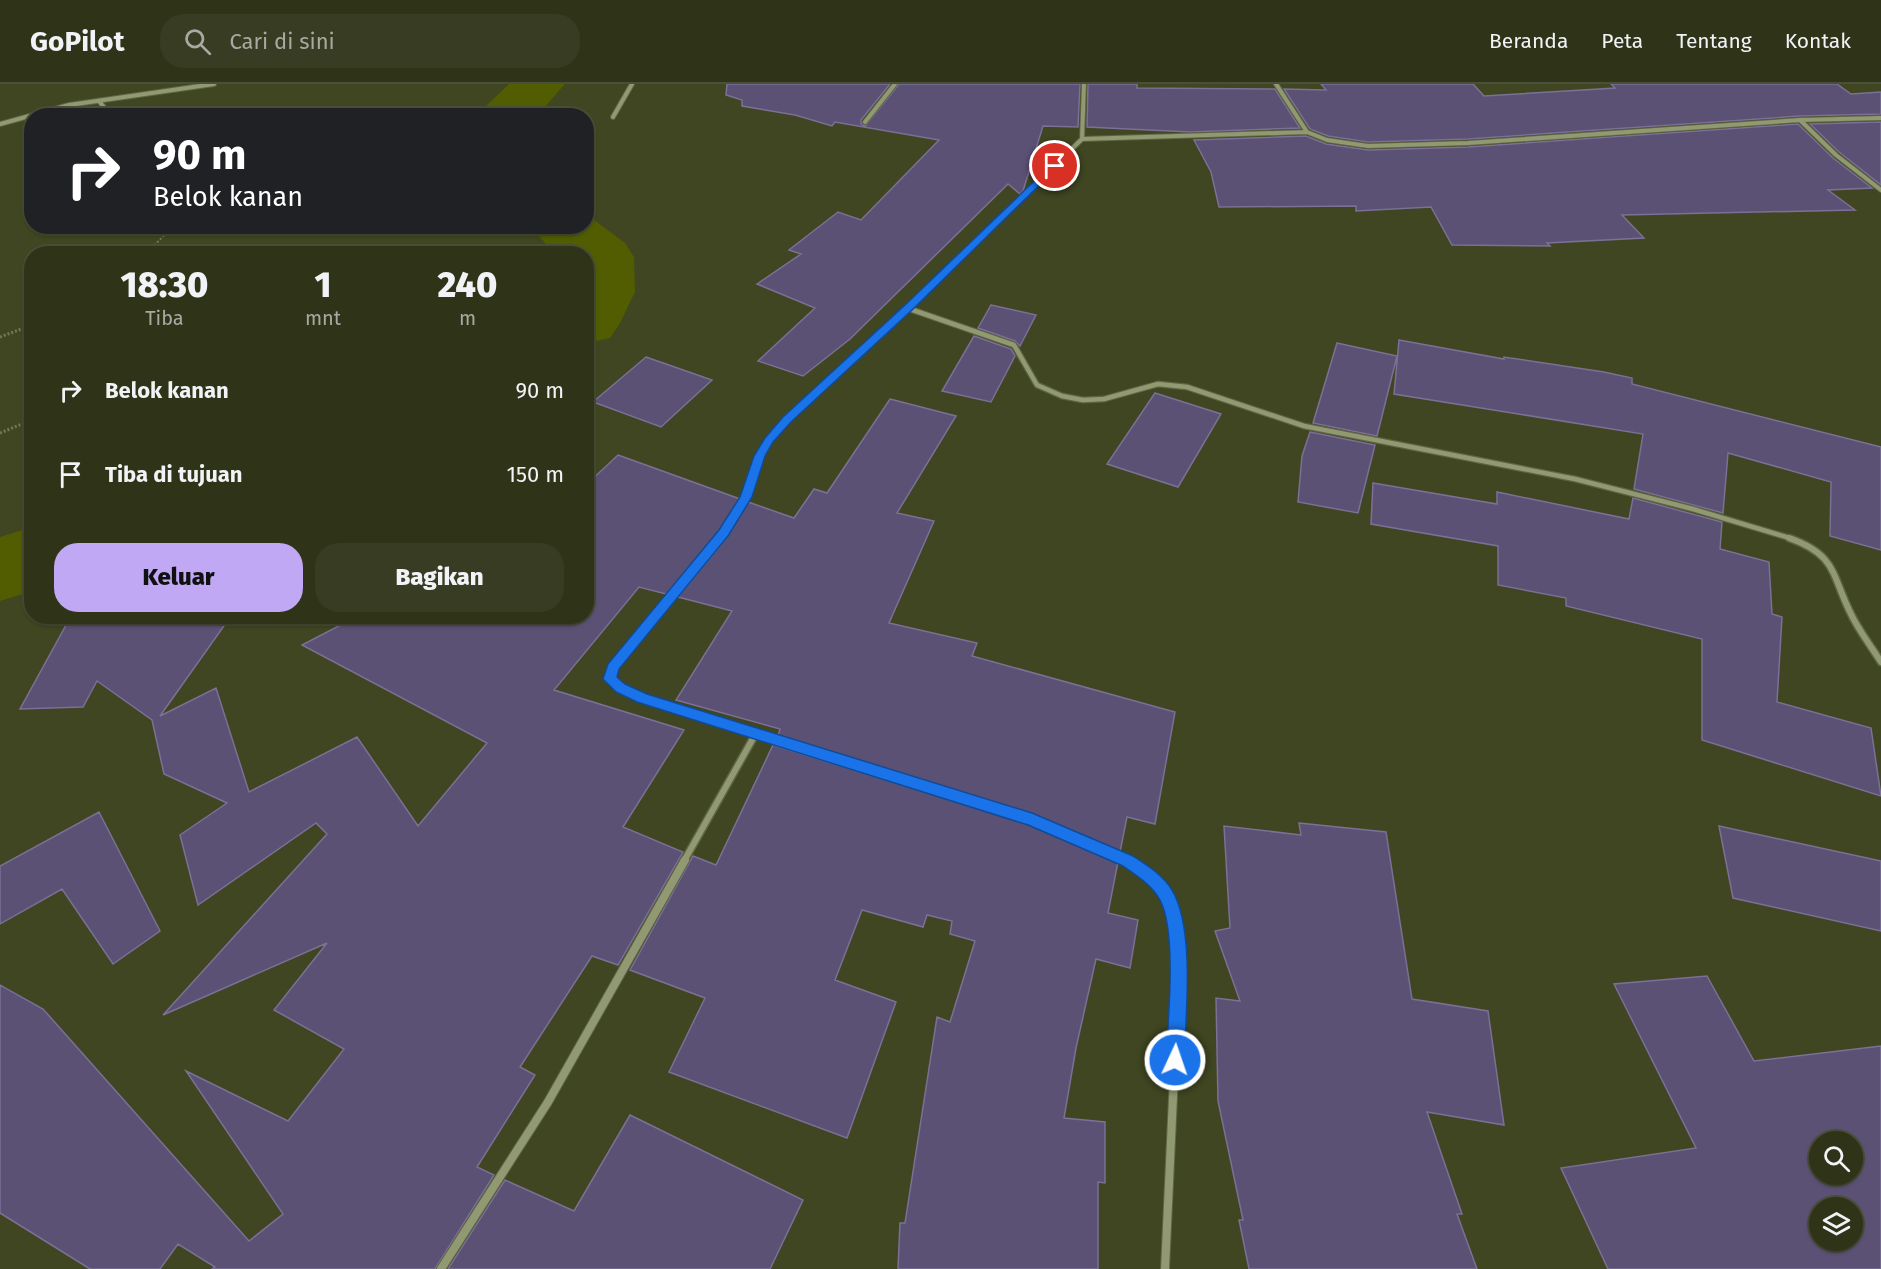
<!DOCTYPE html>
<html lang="id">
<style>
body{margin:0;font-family:"Fira Sans",sans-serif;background:#373c22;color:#f1f3f6;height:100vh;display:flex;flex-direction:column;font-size:22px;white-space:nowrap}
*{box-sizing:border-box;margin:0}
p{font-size:20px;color:#a7aaa2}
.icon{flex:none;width:33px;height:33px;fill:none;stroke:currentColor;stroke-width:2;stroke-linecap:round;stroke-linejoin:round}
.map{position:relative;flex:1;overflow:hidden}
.details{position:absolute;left:24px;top:162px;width:570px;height:378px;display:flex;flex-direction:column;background:#2f3419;border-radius:24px;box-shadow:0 2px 4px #0004,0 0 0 2px #4a4f38}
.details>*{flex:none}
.hud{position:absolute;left:24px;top:24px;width:570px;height:126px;border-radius:24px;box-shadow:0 2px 4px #0004,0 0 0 2px #4a4f38;background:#202124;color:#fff;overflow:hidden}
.controls{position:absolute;left:1809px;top:1047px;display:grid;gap:12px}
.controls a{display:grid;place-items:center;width:54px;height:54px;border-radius:50%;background:#2f3419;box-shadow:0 2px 4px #0004,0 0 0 2px #4a4f38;font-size:30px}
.pin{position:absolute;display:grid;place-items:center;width:51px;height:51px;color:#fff;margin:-26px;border:3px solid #fff;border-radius:50%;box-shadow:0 2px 6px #0007}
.me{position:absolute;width:66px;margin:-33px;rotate:3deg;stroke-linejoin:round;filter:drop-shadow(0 0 4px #0008)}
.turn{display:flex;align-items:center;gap:21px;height:126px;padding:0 30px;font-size:27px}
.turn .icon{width:78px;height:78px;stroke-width:2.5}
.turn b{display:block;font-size:42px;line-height:51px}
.eta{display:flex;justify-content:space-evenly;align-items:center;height:102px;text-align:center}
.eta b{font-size:36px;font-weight:800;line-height:42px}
.cta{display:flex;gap:12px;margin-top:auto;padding:12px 30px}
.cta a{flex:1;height:69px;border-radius:24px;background:#c0a8f4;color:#111;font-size:24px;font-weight:800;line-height:69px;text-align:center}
.cta a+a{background:#373c22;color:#f1f3f6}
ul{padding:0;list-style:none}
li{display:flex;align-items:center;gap:18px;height:84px;padding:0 30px}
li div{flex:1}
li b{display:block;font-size:22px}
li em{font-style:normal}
header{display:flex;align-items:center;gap:36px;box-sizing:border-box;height:84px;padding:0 30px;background:#2f3419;border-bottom:2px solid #4a4f38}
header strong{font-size:28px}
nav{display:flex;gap:33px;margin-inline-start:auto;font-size:21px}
.search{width:420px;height:54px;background:#373c22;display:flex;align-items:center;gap:15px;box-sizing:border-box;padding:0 21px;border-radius:24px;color:#a7aaa2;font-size:22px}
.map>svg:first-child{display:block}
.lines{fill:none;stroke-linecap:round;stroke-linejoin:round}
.river{fill:#515d00;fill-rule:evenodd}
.building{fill:#5b5174;stroke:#7b7095;stroke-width:1.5;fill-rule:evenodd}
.street-far3-casing{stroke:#5e6443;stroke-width:6}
.street-far2-casing{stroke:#5e6443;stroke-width:7}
.street-far1-casing{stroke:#5e6443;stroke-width:9}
.street-casing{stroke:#5e6443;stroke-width:10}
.path-far1{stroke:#727858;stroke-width:2;stroke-dasharray:2 2;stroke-linecap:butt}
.path{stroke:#727858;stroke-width:3;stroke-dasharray:2 2;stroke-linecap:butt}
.street-far3{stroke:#909971;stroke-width:4}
.street-far2{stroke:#909971;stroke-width:4.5}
.street-far1{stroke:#909971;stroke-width:6}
.street{stroke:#909971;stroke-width:8}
.route{fill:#1a73e8;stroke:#114b97;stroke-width:1.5}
</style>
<header>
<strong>GoPilot</strong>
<div class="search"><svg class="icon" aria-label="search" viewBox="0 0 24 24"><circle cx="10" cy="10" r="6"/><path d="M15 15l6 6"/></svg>Cari di sini</div>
<nav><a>Beranda</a><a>Peta</a><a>Tentang</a><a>Kontak</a></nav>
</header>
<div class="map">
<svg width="1881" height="1185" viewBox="0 0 1881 1185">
<rect width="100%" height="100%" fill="#3f4621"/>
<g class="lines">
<path class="river" d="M509,0h56l-28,32h-58l8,-11z
M586,130l39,29 9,14 1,35 -15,31 -10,15 -24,5v-89c-30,0 -36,-1 -54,-28h54z
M32,443v64l-32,10v-64z"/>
</g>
<path class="building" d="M727,0h163l-29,36v4l4,2 34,-42h181l-2,43 -35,-1 -20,65 -3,3 -12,-10 -158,155 -47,37 -45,-15 57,-53 -58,-24 44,-30 -12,-4 49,-38 23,8 78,-80 -104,-18 -3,4 -37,-11 -53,-9v-6l-16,-5z
M1088,0h49v4l138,1 25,39 -110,4 -103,-5z
M1321,0h152l11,12 131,-8 -4,-4h226l14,10 30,-2v22l-81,2 -332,23 -100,3 -40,-6 -18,-7 -26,-40 42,1z
M1881,38v63l-42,-33 -29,-28z
M1798,40l35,34 39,30 -44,2 27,20 -233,5 22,23 -97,5 3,3 -98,-1 -21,-38 -75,4v-5l-137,1 -8,-35 -17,-32 112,-4 20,8 42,6 100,-3z
M991,221l45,10 -16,31 -5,-5 -37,-13z
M974,252l37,13 4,7 -24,46 -49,-11z
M1399,256l105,19v-2l100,15 28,6v6l249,63v103l-51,-14 1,-54 -103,-29 -5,60 -89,-24 9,-55 -249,-40z
M1337,259l60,13 -20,80 -64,-13z
M646,273l66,23 -51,47 -68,-25z
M1155,309l66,21 -43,73 -71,-23z
M890,315l66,17 -59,97 37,8 -45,102 88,20 -5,13 203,56 -20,112 -28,-7 -7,35 -86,-37 -256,-79 2,-7 -104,-29 56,-89 -54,-14 46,-56 24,-39 46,16 20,-29 13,4z
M1310,348l65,13 -17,68 -60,-11 4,-46z
M618,371l122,44 -23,35 -51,60 -27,-7 -85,103 130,40 -61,97 60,25 -65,113 -26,-9 -72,111 15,8 -58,92 17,8 -59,94h-223l3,-2 -37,-23 -18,25h-70l-90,-56v-228l43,24 206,232 34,-27 -97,-143 102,50 56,-72 -70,-39 53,-67 -164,72 164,-181 -11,-11 -118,82 -18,-70 47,-32 -63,-29 -12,-54 -55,-39 -14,26 -63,2 51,-93h160l-71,100 56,-28 33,104 108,-55 61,89 69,-83 -185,-98 56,-29h228v-131z
M1373,399l124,21v-12l132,27 4,-21 89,24 -2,27 49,13 3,52 10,3 -5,85 94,26 10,68 -179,-56v-101l-136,-33v-8l-68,-13v-39l-127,-22z
M773,661l257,80 88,37 -10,51 30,7 -8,48 -34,-9 -20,89 -12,70 41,4v61l-7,-1v87h-200l2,-46h5l32,-206 13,5 25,-81 -25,-7 2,-13 -25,-6 -4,12 -61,-17 -27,70 61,22 -49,136 -178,-66 36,-74 -75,-28 63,-114 23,9z
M99,728l61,119 -47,33 -51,-75 -62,35v-58z
M1299,739l87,9 26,167 76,12 16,114 -77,-13 35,102h-5l20,55h-228l-10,-49h4l-25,-119 -2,-103 24,3 -25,-70 15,-3 -6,-102 77,9z
M1719,742l162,35v70l-148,-33z
M1707,892l47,85 127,-15v223h-273l-47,-101 135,-20 -82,-164zM1820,1058h32v32h-32zM1820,1124h32v32h-32z
M630,1031l173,85 -33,69h-322l57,-89 69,31z"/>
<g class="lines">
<g class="street-far3-casing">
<path id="street-far3" d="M1276,0l31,48 20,8 41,6 100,-3 332,-23 81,-2
M99,17l12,15
M613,33l19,-33
M1800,36l36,35 45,35
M865,38l30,-38
M0,40l69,-19 145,-21
M1082,55l225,-7
M931,201l151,-146 2,-55"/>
</g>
<g class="street-far2-casing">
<path id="street-far2" d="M907,224l107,37 23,40 25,11 21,4 21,-1 54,-15 29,3 117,39 271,53 118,30 100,30
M719,455l27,-42 14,-41 9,-16 18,-21 145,-135"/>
</g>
<g class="street-far1-casing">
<path id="street-far1" d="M720,454l-108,129 -2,12 10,9 22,11 390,121 97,41
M1789,454c48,17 42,36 62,76 8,17 20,32 30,48
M684,777l71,-126"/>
</g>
<g class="street-casing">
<path id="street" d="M1125,776l29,20 12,14 9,25 3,71 -13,279
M441,1185l107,-167 137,-242"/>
</g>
<path class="path-far1" d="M146,170l27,-28"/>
<path class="path" d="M0,253l32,-12
M0,349l32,-13"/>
<use href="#street-far3" class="street-far3"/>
<use href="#street-far2" class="street-far2"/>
<use href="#street-far1" class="street-far1"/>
<use href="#street" class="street"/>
</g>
<path class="route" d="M1052,80l7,2 -148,145 -120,111 -18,20 -8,14 -13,41 -24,39 -109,133 -2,8 8,7 22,10 385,119 101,43c15,10 30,19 39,34 23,38 14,125 12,170l-3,6 -6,3 -6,-3 -3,-6c2,-39 11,-128 -6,-160 -8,-15 -24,-25 -37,-34l-95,-41 -391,-123 -21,-10 -13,-13 5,-15 111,-134 21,-33 14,-41 11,-18 18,-21 121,-111z"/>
</svg>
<div class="controls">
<a><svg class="icon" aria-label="search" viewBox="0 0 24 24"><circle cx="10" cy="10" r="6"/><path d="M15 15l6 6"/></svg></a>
<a><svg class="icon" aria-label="layers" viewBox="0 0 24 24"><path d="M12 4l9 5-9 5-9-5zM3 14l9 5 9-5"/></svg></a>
</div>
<div class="pin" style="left:1055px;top:82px;background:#d93025"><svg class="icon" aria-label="arrive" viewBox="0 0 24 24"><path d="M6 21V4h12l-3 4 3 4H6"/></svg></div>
<svg class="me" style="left:1175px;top:976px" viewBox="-20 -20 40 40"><circle r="17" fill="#1a73e8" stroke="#fff" stroke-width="3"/><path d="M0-11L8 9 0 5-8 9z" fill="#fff"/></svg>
<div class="hud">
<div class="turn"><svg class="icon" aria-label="right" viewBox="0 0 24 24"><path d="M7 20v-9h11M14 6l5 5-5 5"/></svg><div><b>90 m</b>Belok kanan</div></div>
</div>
<section class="details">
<div class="eta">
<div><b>18:30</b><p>Tiba</p></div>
<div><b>1</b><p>mnt</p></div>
<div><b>240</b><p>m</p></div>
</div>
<ul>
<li><svg class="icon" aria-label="right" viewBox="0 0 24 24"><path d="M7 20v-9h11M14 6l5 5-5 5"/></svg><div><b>Belok kanan</b></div><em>90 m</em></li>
<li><svg class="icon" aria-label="arrive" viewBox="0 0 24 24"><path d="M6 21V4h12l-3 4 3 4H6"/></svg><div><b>Tiba di tujuan</b></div><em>150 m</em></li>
</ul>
<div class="cta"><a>Keluar</a><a>Bagikan</a></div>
</section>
</div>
